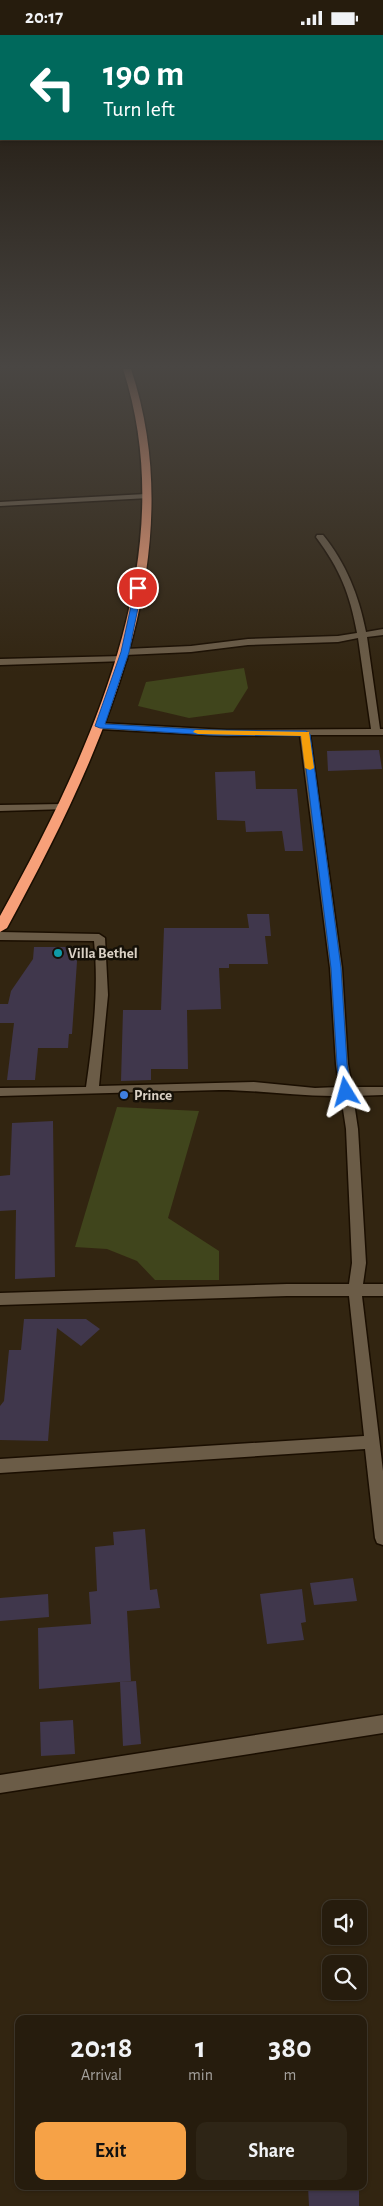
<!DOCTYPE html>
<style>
body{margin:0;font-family:"Alegreya Sans",sans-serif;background:#2e2516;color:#f1f3f6;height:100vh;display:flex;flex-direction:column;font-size:19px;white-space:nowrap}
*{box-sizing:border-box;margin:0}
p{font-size:16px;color:#a4a19d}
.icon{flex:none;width:28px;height:28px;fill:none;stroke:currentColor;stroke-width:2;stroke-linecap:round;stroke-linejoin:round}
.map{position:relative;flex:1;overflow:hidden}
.panel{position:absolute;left:15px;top:1980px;width:352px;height:175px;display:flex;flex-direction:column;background:#261c0d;border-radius:10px;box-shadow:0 1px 4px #0004,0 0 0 1px #423a2e}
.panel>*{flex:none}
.top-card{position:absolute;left:0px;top:0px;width:384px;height:105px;box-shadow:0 1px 4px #0004,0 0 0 1px #423a2e;background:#00695c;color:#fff;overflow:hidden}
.fabs{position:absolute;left:322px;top:1865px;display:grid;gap:10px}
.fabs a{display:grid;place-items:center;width:45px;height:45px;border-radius:10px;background:#261c0d;box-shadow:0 1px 4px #0004,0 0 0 1px #423a2e;font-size:25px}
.pin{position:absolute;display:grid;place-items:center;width:42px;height:42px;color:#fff;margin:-21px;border:2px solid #fff;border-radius:50%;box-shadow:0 1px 5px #0007}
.me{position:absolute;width:55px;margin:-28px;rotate:352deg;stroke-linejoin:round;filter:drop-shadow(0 0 4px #0008)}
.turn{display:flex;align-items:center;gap:18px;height:105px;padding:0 20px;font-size:22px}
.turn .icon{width:65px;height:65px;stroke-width:2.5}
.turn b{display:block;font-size:35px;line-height:42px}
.eta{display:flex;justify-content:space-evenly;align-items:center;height:85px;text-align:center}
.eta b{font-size:30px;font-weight:700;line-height:35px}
.button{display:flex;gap:10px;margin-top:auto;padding:10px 20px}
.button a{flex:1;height:58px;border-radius:10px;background:#f6a247;color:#111;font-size:20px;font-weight:700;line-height:58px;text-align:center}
.button a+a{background:#2e2516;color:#f1f3f6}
.status{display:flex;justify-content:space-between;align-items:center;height:35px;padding:0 25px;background:#261c0d;direction:ltr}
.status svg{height:14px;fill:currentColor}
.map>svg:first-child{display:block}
.green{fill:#40451c}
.building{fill:#40374c}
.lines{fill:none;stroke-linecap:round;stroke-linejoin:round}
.minor-casing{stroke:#1a0e00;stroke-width:3}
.highway-casing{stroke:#1a0e00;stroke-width:3}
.minor{fill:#6b5c47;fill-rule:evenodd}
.highway{fill:#f7a079;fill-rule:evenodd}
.route{fill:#1a73e8;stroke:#114b97}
.slow{fill:#f59e0b}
.culture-dot{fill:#0f9aa8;stroke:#151007;stroke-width:2}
.shop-dot{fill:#3f7fe0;stroke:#151007;stroke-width:2}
.labels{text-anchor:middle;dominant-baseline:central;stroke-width:5;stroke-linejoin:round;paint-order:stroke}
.poi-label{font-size:15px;font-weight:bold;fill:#dad1c5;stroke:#151007;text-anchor:start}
</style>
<div class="status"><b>20:17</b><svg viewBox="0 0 49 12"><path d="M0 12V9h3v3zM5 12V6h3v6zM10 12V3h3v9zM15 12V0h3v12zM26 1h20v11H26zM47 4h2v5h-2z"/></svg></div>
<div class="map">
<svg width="383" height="2171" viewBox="0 0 383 2171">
<rect width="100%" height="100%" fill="#322511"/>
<path class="green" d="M244,633l4,20 -15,24 -44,6 -51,-12 8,-24z
M117,1072l82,4 -31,107 51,33v29h-64l-18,-19 -30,-12 -32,-2z"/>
<path class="building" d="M379,715l3,19 -54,2 -1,-20z
M255,736l1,18h41l6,62h-18l-3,-20 -36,1 -1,-11 -28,-1 -2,-48z
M247,879h22l2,22h-6l3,28h-39v4h-10l2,41 -34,1 1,59h-37v11l-30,1 2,-71h38l3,-82h85z
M34,912h44l-6,87h-3l-1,14h-30l-3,32h-28l7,-57h-14v-19h8l3,-13 22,-32z
M53,1086l2,156 -40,2 1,-69 -16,1v-35l10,-1 2,-52z
M24,1284h62l14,10 -19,17 -24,-18 -9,113 -48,-1v-34l4,-5 5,-51h12z
M145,1494l5,61 7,-1 3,19 -33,3 4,70 -92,8 -1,-61 53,-4 -2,-32 8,-1 -2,-44 19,-2 -1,-13z
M353,1543l4,23 -43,4 -4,-22z
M302,1554l4,33 -5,1 3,17 -37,4 -7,-50z
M48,1559l1,23 -49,4v-23z
M136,1646l5,63 -18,2 -3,-64z
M73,1685l2,34 -34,2 -1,-34z
M308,2151h51v20h-50z"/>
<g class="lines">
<g class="minor-casing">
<path id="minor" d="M146,459l4,2 -1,2 -149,8v-4z
M317,500h6c23,28 36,61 43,97l17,-3v6l-16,2 13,92h3v6h-73l32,233 6,96 4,23h31v8l-30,1 5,33 8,134 -3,21h20v12h-21l21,175v74l-6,-2 -2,-5 -10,-89 -365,24v-14l364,-23 -15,-140h-62l-287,9v-12l287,-9h62l3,-21 -6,-134 -5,-33c-41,1 -81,-6 -122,-6l-219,6v-8l86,-1c7,-49 13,-97 8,-146l-94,-1v-8l99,2 6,4 3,57 -9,91 155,-4 61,6 24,-1 -3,-23 -6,-96 -30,-233 -73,1 -127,-7 -5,-3 5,-3 127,7 144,-1 -13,-91 -20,4 -90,3 -57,7 -66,3 -4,-3 4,-3 66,-3 57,-7 90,-3 19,-3c-7,-39 -17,-64 -41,-96z
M123,621l4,3 -1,2 -126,4v-6z
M63,769l4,1v4l-67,2v-6z
M383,1680v18l-383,60v-18z"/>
</g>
<g class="highway-casing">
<path id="highway" d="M123,334h8c64,193 -34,393 -124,559l-7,4v-16c89,-161 184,-359 123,-547z"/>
</g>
<use href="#minor" class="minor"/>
<use href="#highway" class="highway"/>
</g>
<linearGradient id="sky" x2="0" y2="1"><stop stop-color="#1c1409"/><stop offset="0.52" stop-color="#494643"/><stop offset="1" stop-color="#494643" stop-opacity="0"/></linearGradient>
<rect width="383" height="638" fill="url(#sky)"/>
<path class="route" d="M138,550l4,3 -13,64 -24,72 104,6 97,1 4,3 31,234 6,96 5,28 -2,3h-8l-2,-3 -3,-28 -6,-96 -29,-232 -93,-1 -109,-7 -5,-2 26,-74 14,-64z"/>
<path class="slow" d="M195,695l114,2 5,36 -4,2 -5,-2 -4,-32 -103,-2 -5,-2z"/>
<circle class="culture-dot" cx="58" cy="918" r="5"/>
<circle class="shop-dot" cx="124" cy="1060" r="5"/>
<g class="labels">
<g class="poi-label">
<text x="68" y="918">Villa Bethel</text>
<text x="134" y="1060">Prince</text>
</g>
</g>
</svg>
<div class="fabs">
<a><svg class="icon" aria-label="sound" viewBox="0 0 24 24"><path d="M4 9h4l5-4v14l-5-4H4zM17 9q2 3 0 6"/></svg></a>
<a><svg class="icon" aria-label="search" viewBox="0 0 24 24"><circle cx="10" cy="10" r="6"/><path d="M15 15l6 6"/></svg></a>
</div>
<div class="pin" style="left:138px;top:553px;background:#d93025"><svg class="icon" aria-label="arrive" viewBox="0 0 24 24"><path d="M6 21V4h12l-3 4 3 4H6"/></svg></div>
<svg class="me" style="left:346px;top:1057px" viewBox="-20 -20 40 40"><path d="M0-17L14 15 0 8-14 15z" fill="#1a73e8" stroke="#fff" stroke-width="4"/></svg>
<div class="top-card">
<div class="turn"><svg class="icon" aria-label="left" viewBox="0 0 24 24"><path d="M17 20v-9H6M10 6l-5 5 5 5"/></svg><div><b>190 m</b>Turn left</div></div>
</div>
<section class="panel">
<div class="eta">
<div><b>20:18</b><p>Arrival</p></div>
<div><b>1</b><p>min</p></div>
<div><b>380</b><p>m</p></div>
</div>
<div class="button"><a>Exit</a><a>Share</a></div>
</section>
</div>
